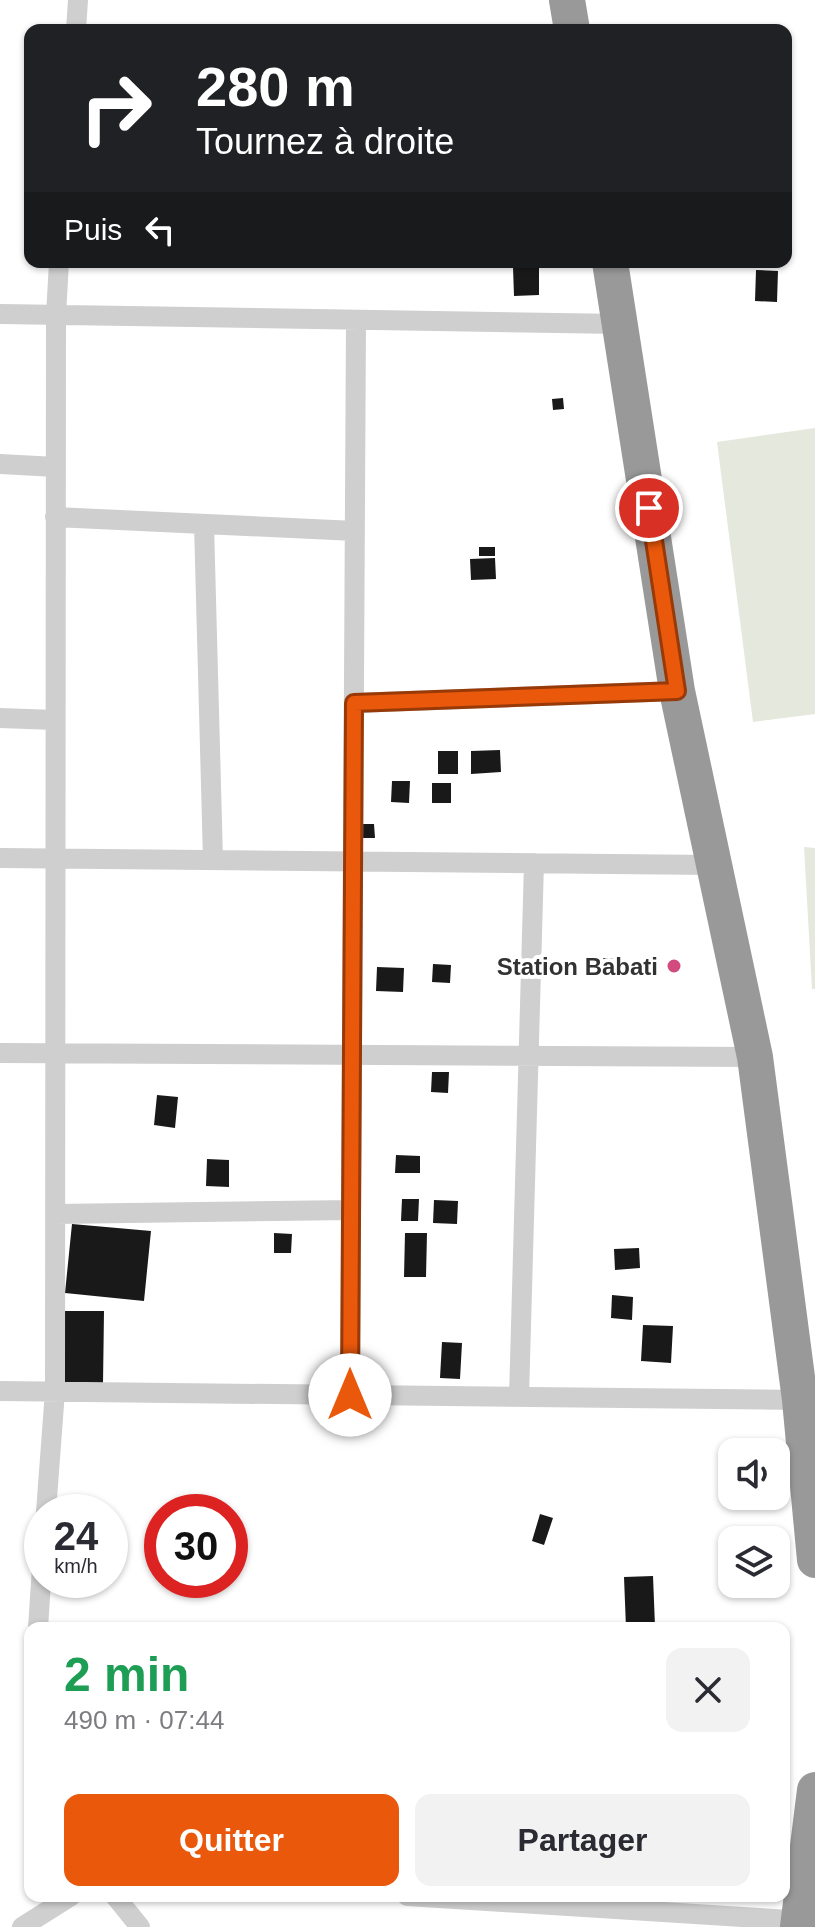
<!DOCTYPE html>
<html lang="fr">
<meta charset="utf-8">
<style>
body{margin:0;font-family:Helvetica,sans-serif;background:#f2f2f3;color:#2b2b33;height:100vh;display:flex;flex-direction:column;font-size:30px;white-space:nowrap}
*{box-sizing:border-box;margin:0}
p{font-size:26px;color:#7c7c81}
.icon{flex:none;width:44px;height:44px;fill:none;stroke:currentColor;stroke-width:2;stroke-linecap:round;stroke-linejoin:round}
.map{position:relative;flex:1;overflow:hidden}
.drawer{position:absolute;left:24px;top:1622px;width:766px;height:280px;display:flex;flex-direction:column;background:#fff;border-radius:16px;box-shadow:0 2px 6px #0004}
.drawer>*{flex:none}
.hud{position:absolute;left:24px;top:24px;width:768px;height:244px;border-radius:16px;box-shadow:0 2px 6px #0004;background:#202124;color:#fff;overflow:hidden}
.buttons{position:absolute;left:718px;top:1438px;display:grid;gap:16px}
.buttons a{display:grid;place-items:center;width:72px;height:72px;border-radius:16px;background:#fff;box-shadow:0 2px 6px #0004;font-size:40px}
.speed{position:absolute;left:24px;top:1494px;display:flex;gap:16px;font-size:40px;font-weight:700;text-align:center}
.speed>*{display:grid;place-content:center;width:104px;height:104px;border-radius:50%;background:#fff;box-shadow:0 2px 6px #0004;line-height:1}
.speed small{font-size:20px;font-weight:400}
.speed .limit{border:12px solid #d22;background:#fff;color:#111}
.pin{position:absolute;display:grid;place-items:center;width:68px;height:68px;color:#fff;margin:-34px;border:4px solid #fff;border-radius:50%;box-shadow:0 2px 8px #0007}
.me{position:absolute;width:88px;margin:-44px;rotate:0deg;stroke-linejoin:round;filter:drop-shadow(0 0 6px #0008)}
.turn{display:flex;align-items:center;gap:28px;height:168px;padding:0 40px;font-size:36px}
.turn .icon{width:104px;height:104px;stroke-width:2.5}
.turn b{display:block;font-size:56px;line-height:68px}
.then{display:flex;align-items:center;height:76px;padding:0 40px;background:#0003;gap:16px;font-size:30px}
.round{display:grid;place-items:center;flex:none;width:84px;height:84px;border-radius:16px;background:#f2f2f3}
.headline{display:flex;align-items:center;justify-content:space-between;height:136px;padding:0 40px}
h1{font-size:48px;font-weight:800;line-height:60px;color:#1e9e55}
.primary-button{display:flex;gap:16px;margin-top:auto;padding:16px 40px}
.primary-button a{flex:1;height:92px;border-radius:16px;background:#ea580c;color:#fff;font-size:32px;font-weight:800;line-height:92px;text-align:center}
.primary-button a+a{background:#f2f2f3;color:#2b2b33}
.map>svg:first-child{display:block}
.green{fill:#e5e8dc}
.building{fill:#191919}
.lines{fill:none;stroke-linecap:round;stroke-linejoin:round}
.street{stroke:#cfcfcf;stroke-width:20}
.highway{stroke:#999;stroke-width:36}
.route-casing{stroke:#983908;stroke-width:20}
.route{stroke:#ea580c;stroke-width:14}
.poi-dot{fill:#d24b7f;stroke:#fff;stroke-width:3}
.labels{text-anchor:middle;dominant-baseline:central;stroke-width:8;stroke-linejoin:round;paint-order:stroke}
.poi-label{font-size:24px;font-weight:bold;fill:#323232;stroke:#fff;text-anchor:end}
</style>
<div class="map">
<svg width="815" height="1927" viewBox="0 0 815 1927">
<rect width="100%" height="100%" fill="#fff"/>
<path class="green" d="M815,428v286l-62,8 -36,-280z
M804,847l11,1v141h-3z"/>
<path class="building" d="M273,26v4h-23v-3z
M539,266v29l-25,1 -1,-29z
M756,270l22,1 -1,31 -22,-1z
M563,398l1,11 -11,1 -1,-11z
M479,547h16v9h-16z
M495,558l1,21 -25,1 -1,-21z
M500,750l1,22 -30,2v-23z
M438,751h20v23h-20z
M392,781h18l-1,22 -18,-1z
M432,783h19v20h-19z
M363,824h11l1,14h-12z
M602,958l19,1 -1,19 -19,-1z
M433,964l18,1 -1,18 -18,-1z
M377,967l27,1 -1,24 -27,-1z
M432,1072h17l-1,21 -17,-1z
M157,1095l21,2 -3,31 -21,-3z
M396,1155l24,1v17h-25z
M207,1159l22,1v27l-23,-1z
M402,1199h17l-1,22h-17z
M434,1200l24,1 -1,23 -24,-1z
M72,1224l79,7 -7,70 -79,-8z
M274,1233l18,1 -1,19h-17z
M405,1233h22l-1,44h-22z
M639,1248l1,20 -25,2 -1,-21z
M612,1295l21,2 -1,23 -21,-2z
M63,1311h41l-1,73h-40z
M643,1325l30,1 -2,37 -30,-2z
M442,1342l20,1 -2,36 -20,-1z
M540,1514l13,4 -9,27 -12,-4z
M653,1576l2,50 -29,2 -2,-51z"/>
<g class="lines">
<path class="street" d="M76,30l2,-30
M0,314l621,10
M0,464l56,3
M55,517l300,14
M204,524l9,336
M354,703l323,-12
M0,718l55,2
M0,858l715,7
M0,1053l755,4
M55,1214l296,-4
M0,1391l800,9
M350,1395l6,-1074
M519,1397l15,-534
M46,1512l9,-121 1,-1076 3,-53
M38,1628l4,-61
M115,1896l25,31
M407,1896l399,25
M22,1927l49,-31"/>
<path class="highway" d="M567,0l5,30
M610,262l67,429 78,366 45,343 15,160
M798,1927l17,-137"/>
</g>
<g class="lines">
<g class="route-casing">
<path id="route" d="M350,1395l4,-692 323,-12 -28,-183"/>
</g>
<use href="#route" class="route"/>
</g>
<circle class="poi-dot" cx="674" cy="966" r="8"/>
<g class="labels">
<g class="poi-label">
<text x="658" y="966">Station Babati</text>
</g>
</g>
</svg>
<div class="buttons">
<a><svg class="icon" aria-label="sound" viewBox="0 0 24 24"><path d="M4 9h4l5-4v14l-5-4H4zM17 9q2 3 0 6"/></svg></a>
<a><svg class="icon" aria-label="layers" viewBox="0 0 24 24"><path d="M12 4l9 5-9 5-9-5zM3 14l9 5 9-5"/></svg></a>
</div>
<div class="speed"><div>24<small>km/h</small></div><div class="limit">30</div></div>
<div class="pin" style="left:649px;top:508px;background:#d93025"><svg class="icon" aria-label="arrive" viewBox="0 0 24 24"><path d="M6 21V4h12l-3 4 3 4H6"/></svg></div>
<svg class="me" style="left:350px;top:1395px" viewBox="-20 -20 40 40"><circle r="19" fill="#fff"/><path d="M0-13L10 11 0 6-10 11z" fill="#ea580c"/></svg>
<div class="hud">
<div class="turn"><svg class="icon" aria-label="right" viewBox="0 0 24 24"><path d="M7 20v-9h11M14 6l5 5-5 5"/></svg><div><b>280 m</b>Tournez à droite</div></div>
<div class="then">Puis<svg class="icon" aria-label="left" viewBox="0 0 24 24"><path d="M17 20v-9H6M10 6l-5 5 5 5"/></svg></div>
</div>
<section class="drawer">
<div class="headline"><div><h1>2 min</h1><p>490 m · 07:44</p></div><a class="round"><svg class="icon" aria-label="close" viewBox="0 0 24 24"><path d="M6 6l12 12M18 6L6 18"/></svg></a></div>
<div class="primary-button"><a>Quitter</a><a>Partager</a></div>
</section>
</div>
